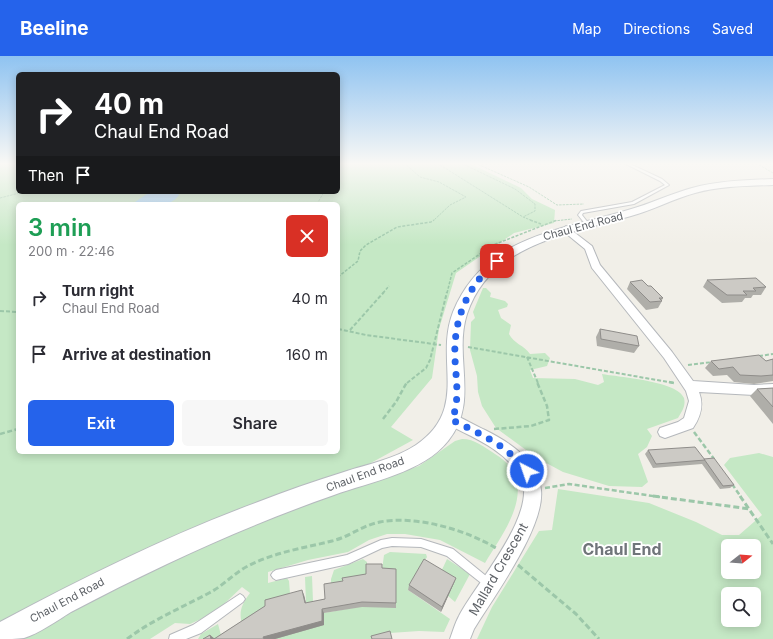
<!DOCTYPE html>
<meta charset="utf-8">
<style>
body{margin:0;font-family:Inter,sans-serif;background:#f7f7f7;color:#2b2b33;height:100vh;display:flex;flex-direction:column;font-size:15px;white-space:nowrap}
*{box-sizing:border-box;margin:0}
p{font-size:13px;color:#7c7c81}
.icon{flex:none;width:22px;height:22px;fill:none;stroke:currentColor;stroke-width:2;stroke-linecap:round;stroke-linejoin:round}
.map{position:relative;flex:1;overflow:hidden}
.sheet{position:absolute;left:16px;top:146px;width:324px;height:252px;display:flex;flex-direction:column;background:#fff;border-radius:6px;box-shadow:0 2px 10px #0003}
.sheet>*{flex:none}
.hud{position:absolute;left:16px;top:16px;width:324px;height:122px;border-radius:6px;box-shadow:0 2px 10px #0003;background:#202124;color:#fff;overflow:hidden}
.needle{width:26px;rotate:73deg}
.buttons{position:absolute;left:721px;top:483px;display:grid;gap:8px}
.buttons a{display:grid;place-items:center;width:40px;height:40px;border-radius:6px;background:#fff;box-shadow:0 2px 10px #0003;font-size:20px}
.pin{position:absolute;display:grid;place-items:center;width:34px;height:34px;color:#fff;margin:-17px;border-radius:8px;box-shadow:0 2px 6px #0006}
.me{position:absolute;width:44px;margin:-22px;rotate:319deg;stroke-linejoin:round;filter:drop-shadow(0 0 3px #0008)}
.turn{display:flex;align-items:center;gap:14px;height:84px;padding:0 12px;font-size:18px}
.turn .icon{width:52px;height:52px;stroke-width:2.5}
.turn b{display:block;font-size:28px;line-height:34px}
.then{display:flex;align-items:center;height:38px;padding:0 12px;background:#0003;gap:8px;font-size:15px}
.round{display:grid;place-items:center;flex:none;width:42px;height:42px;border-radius:6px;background:#f7f7f7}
.head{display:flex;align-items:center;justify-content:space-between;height:68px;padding:0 12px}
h1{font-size:24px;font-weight:600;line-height:30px;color:#1e9e55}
.action{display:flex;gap:8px;margin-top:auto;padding:8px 12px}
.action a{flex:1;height:46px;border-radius:6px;background:#2563eb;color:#fff;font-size:16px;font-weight:600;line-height:46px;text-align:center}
.action a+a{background:#f7f7f7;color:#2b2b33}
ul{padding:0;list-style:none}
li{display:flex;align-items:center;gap:12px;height:56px;padding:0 12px}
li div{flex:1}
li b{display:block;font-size:15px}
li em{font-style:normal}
header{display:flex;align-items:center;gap:24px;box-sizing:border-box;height:56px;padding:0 20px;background:#2563eb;color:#fff}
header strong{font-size:19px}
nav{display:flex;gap:22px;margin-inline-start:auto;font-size:14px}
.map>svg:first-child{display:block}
.green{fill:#c5e8c5;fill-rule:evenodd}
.water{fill:#aadaff}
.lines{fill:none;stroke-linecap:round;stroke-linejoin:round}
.lane-casing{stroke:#b5b8bc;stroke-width:2}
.street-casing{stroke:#b5b8bc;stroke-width:2}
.secondary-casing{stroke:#b6babf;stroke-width:2}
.path-far4{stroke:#9cc7a9;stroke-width:1;stroke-dasharray:2.5 1;stroke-linecap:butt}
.path-far3{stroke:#9cc7a9;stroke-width:1.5;stroke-dasharray:3 1.5;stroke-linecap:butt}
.path-far2{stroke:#9cc7a9;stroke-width:2;stroke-dasharray:4 2;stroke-linecap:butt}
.path-far1{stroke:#9cc7a9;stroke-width:2.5;stroke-dasharray:5 2.5;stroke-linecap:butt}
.path{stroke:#9cc7a9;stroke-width:3;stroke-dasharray:6 3;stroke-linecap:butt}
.lane{fill:#fff;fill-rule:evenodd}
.street{fill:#fff;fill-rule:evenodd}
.secondary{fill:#fff;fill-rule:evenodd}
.wall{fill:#afaea9}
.shaded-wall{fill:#8f8d8a}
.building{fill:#cccac5;stroke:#8f8d8a}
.route{stroke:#2563eb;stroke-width:7;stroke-dasharray:0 12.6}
.labels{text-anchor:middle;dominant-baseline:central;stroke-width:3.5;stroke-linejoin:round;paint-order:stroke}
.street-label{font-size:11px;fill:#5f6368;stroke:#fff}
.near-street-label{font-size:13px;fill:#5f6368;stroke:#fff}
.near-quarter-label{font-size:16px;font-weight:bold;fill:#70757a;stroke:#fff}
</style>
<header>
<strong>Beeline</strong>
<nav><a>Map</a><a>Directions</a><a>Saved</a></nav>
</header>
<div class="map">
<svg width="773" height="583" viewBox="0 0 773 583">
<rect width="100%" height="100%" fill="#f1efe8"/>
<path class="green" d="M0,107h18v29h320v-29h131l52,25 11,11 23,11 -1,13 -40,10 -58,40 -17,56 -7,49 -41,49 22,13 -44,24 -103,37 -266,123zM18,148h320v248h-320z
M483,232h3l5,5 -1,4 15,4 3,3 -1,3 -9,3 3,8 10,7 -2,9c5,10 15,11 21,20l15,-1 5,5 -3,8 -17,4 3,8 42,1 23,6 6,-3 -2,-8c16,3 76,7 82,24 2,8 -2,13 -6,20l-31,11 5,7 -5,11 -9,7 10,28 -6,5 -33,-1 -46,-14 -26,-14 -41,-30 -14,-22 -4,-14 -1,-16 -7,-26 1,-28 4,-4 -2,-6z
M462,383c13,0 22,8 33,15 47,29 10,76 -10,109l-45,-23 -35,-6h-18l-18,6 -21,12 -40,8 -40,12v11l19,-5 2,3 2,26 -48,20c-5,-14 -2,-22 7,-34l-8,-6 -19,18 -22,14 -11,5 -15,-1 -25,16h-135l72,-39 171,-79 161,-55 36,-25z
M759,397l14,4v182h-296l15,-32 47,-76 13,-1 6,-41 91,14 47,19 26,13h17l23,-20 -38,-50 6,-7zM728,490h26v26h-26zM728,538h26v26h-26z
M390,496l36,2 1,3 -19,33 42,29 -6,13 -25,-1 -29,2 -18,6h-98l32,-36 -1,-26 7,-1 2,51 10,-14 34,-6 -27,-19v-9l3,-9 29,-11 4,3v7l15,1 2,-15z
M447,503l23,15 -15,28 -7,-6 -8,-22z
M218,568l4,15h-24l3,-5z"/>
<path class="water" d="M150,136h27l2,3c-9,14 -32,9 -47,9z"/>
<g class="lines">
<g class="lane-casing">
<path id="lane" d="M624,107h4l34,16 7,6 -35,19 -51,9 -1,2 7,9 -3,1 -8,-10 3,-4 51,-9 33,-17 -5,-4z
M392,482l29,1 32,10 38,31 2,3 -2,3 -3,2 -3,-2 -38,-30 -26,-9 -29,-1 -10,2 -34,16 -72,16 -3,-2 -2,-3 2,-3 3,-2 71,-15 34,-15z
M240,538l3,2 2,3 -2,3 -42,31 -15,6h-17l1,-4 23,-10z"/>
</g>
<g class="street-casing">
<path id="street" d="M566,170l26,20 8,19 72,87 21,29 61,4 19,-1v10l-19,1 -55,-3c5,13 2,24 -6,36l-28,10 -5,-2 -2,-4 2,-4 18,-6 6,-4 5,-17 -3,-10 -22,-33 -72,-90 -7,-19 -22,-18 -1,-2z
M452,358c11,4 22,11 33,16 24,12 53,30 56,60 4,37 -47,106 -67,139l-4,10h-20c3,-8 5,-16 9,-23 16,-32 84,-107 60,-142 -16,-25 -47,-37 -72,-50l-2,-4 2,-4z"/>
</g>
<g class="secondary-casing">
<path id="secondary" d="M773,123v6c-26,1 -53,1 -78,8 -22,6 -42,17 -64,23 -61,18 -141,27 -164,98 -14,43 13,88 -19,127 -24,31 -78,41 -114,54 -57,20 -112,43 -167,69 -32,15 -64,31 -96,48 -13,8 -33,22 -47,26 -7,1 -17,1 -24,1v-17c84,-45 169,-87 258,-120 28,-11 57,-21 86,-30 24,-8 51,-13 72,-27 54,-37 18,-84 37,-133 31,-76 106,-81 175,-102 22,-6 42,-16 64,-22 26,-7 54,-8 81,-9z"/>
</g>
<path class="path-far4" d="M404,107l16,14 19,5 27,15 -16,8 -17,16
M437,107l86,54
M461,107l54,26 20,15v7l-12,6 10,4
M475,107l54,24 28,18 27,-1
M756,107l17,10
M0,109l2,-2
M0,142l23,-6
M317,148l7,-12
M554,165l18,-2"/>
<path class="path-far3" d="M530,164l11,4
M338,221l20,-16 2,-10 6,-6 31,-18 34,-5 3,-2
M383,237l6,-7
M447,237l5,-20 41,-28 64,-25"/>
<path class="path-far2" d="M0,255l18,1
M338,273l28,6 75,10
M350,274l34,-38
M468,291l206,36
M759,300l14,-2
M527,301l11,26
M688,309l25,-3
M407,327l19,-15 4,-8 17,-68"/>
<path class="path-far1" d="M669,326l5,1
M383,363l13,-17 11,-20
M494,373l37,-3 18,-6 -2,-14 -10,-24
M694,376l20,27
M0,378l18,-5
M732,428l9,13
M545,432l24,-4 91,13"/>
<path class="path" d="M653,440l97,13
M740,440l33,48
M518,509l58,49 23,25
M127,583c25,-19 54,-31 82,-46 14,-7 25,-20 39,-27 27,-14 56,-18 84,-25 17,-4 31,-16 48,-19 36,-7 86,8 116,26"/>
<use href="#lane" class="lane"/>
<use href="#street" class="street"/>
<use href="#secondary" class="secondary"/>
</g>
<path class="wall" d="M707,224l59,7 -5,8h-8l-2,3h-6l-3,4 -20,1 -19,-16z
M630,226l18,4 15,12 -1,2v1l-4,7 -12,2 -19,-21z
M600,273l39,17 -5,7 -37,-7 -1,-9z
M773,303v22l-19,3 -20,-2 -7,-7 -14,1 -8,-8 6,-7h55z
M773,332v36l-23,-28 7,-7z
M648,394l56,9 30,26 -4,3 -10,1 -18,-25 -49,4 -8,-14z
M382,512l14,1v39l-34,-1 -38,6v12l-49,14h-72l7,-4 4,4 51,-33 39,-11 2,8 19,-4 18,-18 23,-7z
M456,522l-2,5 -13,29 -33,-22 1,-5z"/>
<path class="shaded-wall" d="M456,522l-2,5 -13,29 1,-5z
M302,534l2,5 3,13 -2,-5z
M322,553l2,4v12l-49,14h-11l-1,-2z
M210,579l5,4h-4z"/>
<path class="building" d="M756,222l10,9 -13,1 3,3h-13l4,4h-20l-20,-15z
M642,224l6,6h3l12,12h-4l3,3 -12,1 -20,-20z
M600,273l37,7 2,10 -38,-7z
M759,299l7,6 7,-2v16l-12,1 -21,-1 -7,-8 -14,2 -8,-8z
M773,332v19l-16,-18z
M695,391l10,13 -49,4 -8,-14z
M714,402l20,27 -11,1 -19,-27z
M424,503l32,19 -14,29 -33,-22z
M366,508h16v4l14,1v34l-34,-1 -40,7v12l-59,16 1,2h-50l51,-33v-6l37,-10 3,13 20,-4 -1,-15 19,-3 -1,-3 24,-4z
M390,575l2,8h-20l-1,-3z
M210,579l1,4h-8z"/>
<linearGradient id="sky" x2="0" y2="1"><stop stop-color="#8fc3f1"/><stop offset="0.57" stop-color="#f9f8f5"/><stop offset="1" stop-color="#f9f8f5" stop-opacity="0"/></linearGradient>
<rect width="773" height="189" fill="url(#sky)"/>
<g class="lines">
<path class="route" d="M497,205c-30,25 -44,59 -42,98 1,21 5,41 -3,61 27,13 56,26 75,51"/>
</g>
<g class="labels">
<g class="street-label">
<text transform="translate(583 170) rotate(-15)">Chaul End Road</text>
<text transform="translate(365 418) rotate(-20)">Chaul End Road</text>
<text transform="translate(67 544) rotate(-28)">Chaul End Road</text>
</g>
<g class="near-street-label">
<text transform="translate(498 513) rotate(-60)">Mallard Crescent</text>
</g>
<g class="near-quarter-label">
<text x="622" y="493">Chaul End</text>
</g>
</g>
</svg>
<div class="buttons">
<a><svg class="needle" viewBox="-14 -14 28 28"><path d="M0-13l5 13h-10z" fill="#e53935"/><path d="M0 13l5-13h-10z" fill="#7c7c81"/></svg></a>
<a><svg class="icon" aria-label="search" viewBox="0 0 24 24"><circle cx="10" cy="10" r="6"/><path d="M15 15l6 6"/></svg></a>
</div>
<div class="pin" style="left:497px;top:205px;background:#d93025"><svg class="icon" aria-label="arrive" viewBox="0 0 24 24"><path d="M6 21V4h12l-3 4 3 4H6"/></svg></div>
<svg class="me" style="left:527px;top:415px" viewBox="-20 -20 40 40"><circle r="17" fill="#2563eb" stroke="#fff" stroke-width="3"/><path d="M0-11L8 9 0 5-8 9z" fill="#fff"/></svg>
<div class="hud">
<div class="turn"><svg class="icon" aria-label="right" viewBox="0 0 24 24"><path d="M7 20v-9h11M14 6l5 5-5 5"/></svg><div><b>40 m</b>Chaul End Road</div></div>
<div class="then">Then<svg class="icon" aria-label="arrive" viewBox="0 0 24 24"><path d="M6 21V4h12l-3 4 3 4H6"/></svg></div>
</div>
<section class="sheet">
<div class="head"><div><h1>3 min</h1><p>200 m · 22:46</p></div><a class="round" style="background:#d93025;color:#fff"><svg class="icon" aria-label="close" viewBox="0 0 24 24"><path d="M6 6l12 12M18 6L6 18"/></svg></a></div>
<ul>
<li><svg class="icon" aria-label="right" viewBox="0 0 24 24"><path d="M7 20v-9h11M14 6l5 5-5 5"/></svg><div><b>Turn right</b><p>Chaul End Road</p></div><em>40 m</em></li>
<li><svg class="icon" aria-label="arrive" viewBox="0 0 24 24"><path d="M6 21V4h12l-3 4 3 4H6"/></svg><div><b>Arrive at destination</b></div><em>160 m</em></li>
</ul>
<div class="action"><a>Exit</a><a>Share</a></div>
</section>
</div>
